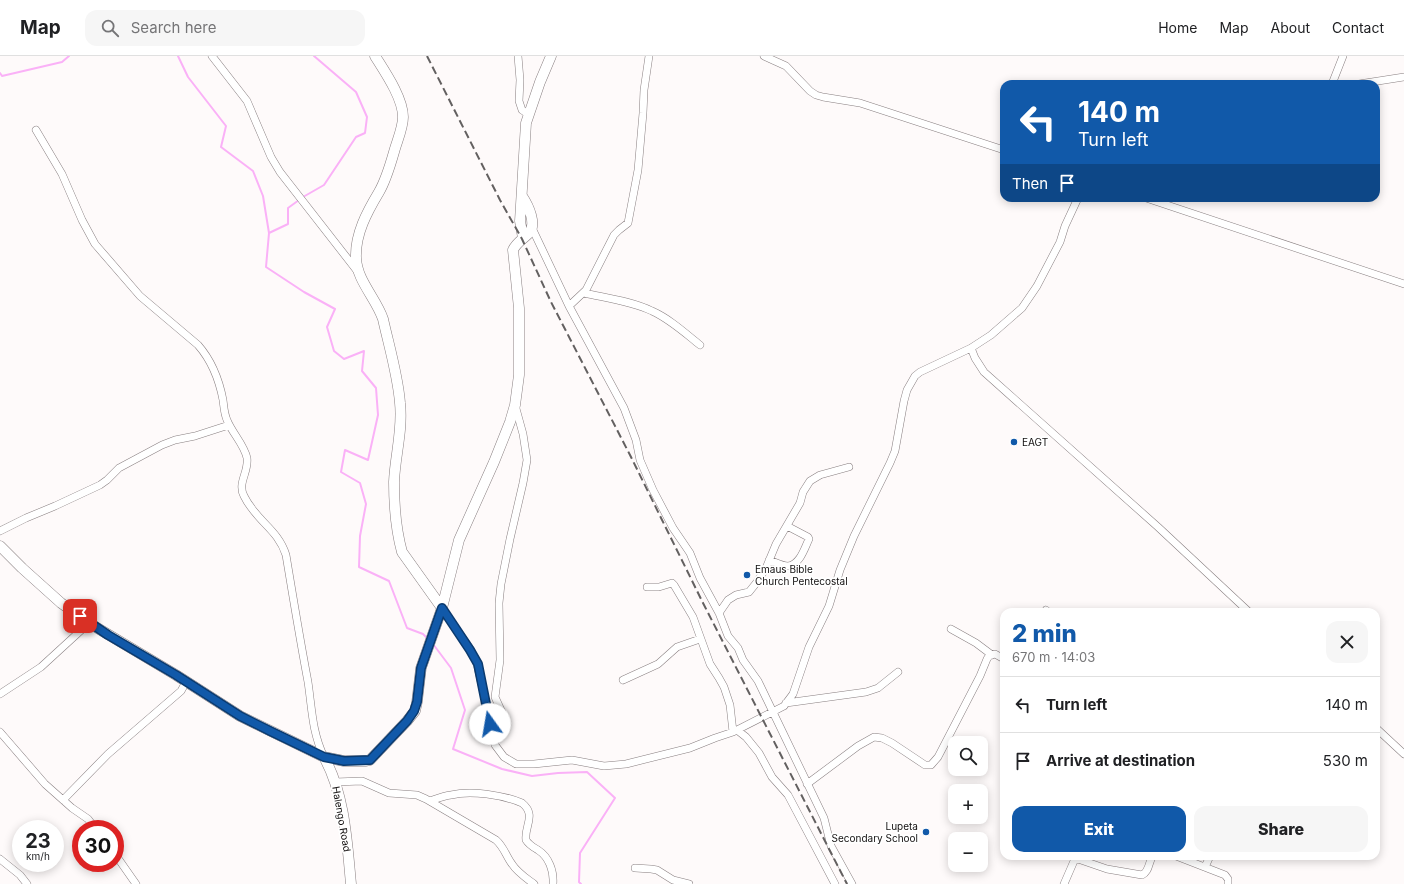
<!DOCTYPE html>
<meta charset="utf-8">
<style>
body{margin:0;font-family:Inter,sans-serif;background:#f6f6f6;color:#202124;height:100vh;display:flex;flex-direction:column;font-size:15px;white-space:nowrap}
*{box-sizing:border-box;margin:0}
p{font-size:13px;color:#757577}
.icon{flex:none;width:22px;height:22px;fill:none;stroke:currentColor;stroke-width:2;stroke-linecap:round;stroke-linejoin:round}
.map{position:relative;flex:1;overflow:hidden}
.panel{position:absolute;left:1000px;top:552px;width:380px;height:252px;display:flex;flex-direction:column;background:#fff;border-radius:12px;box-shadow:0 2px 10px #0003}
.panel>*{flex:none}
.guide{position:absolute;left:1000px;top:24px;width:380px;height:122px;border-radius:12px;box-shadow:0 2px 10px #0003;background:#1159a9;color:#fff;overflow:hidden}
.buttons{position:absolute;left:948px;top:680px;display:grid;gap:8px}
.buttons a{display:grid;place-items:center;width:40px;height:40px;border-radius:8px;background:#fff;box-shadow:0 2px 10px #0003;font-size:20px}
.speed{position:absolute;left:12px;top:764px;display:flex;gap:8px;font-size:20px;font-weight:700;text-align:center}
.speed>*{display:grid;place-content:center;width:52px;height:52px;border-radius:50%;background:#fff;box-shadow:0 2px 10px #0003;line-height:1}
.speed small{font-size:10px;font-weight:400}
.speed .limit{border:6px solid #d22;background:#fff;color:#111}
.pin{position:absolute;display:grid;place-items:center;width:34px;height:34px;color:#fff;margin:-17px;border-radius:8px;box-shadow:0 2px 6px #0006}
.me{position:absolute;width:44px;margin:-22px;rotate:347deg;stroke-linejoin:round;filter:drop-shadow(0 0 3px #0008)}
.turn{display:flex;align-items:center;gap:14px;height:84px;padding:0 12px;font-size:18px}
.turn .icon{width:52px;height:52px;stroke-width:2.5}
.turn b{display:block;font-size:28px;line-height:34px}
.then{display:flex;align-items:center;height:38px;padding:0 12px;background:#0003;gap:8px;font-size:15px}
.round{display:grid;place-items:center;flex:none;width:42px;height:42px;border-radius:12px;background:#f6f6f6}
.overview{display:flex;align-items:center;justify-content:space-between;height:68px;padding:0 12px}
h1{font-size:24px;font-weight:800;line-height:30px;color:#1159a9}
.cta{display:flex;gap:8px;margin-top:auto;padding:8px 12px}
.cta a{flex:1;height:46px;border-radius:12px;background:#1159a9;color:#fff;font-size:16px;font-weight:800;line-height:46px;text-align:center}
.cta a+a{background:#f6f6f6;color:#202124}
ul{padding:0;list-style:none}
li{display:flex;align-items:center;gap:12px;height:56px;padding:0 12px;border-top:1px solid #e0e0e0}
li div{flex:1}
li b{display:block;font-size:15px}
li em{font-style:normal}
header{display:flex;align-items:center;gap:24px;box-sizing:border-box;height:56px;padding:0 20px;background:#fff;border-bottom:1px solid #e0e0e0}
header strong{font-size:19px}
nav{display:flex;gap:22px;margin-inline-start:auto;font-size:14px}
.search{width:280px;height:36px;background:#f6f6f6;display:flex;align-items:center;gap:10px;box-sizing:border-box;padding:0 14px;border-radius:12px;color:#757577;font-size:15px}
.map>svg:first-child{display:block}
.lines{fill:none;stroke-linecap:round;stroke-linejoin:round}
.stream{stroke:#fab1f7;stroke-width:2}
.street-casing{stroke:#887f80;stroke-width:8}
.secondary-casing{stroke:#887f80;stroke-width:11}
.street{stroke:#fff;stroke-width:7}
.secondary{stroke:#fff;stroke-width:10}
.rail{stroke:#636060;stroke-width:2;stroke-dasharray:8 4;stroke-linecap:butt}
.route-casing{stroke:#0b3a6e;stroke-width:10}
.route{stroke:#1159a9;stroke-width:7}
.poi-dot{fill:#1159a9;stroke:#fff;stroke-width:1.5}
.labels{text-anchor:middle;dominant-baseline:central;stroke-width:3.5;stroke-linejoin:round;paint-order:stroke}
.poi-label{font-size:10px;fill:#120f0f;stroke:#fff;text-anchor:start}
.street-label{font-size:10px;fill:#120f0f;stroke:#fff}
</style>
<header>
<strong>Map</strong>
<div class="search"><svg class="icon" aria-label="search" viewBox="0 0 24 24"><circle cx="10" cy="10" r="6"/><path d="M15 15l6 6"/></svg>Search here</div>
<nav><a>Home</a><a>Map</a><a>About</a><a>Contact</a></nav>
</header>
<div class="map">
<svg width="1404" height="828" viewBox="0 0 1404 828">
<rect width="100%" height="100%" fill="#fefafa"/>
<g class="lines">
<path class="stream" d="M178,0l10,21 38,49 -5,21 32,24 10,25 6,37 -3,34 38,25 31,17 -8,18 7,24 10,8 20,-8 -2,20 14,17 2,27 -10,45 -23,-10 -4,22 19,11 6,21 -6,32 -1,31 30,14 18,47 16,6 5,5
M0,17l2,3 60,-14 7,-6
M303,141l21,-12 32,-48 9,-4 2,-16 -11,-25 -42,-36
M269,177l19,-9v-16l11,-8
M433,588l18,24 14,42 -12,39 49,20 30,7 26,-3 29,-1 28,26 -35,55 -1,29 2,2"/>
<g class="street-casing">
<path id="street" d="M212,0l35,45 24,56 9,15 78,100
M518,0l2,24 -1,21 3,9 6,4
M764,0l22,10 24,25 6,4 7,2 37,6 144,47
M1332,28l11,-28
M1359,28l45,-7
M36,74l26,44 20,46 13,24 45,52 58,49c14,16 21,34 25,55 1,7 1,13 4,20 5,13 17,24 20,38 2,14 -10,25 -3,38 12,25 34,33 42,59 7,42 14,85 22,127 4,27 4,50 16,75
M1146,142l258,86
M532,172l37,78 55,102 12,32 4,20 13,30 20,38 17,25 10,25 19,35 9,23 10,12 5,12 15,21 66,137 7,28 21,38
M584,237c22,5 47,8 68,18 18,8 33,22 48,34
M569,250l17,-16 28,-55 5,-5 9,-7 10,-53 5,-57 1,-23 5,-34
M971,292l4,10 9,14 174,155 91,85
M0,475l26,-13 29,-12 45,-21 7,-5 12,-12 43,-23 13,-5 20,-4 34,-11
M769,504c6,2 13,6 19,6 12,-1 17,-19 21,-27l-1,-2 -21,-11
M647,531h12l13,-4 2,2 19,32 17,47 9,14 5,9 6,18 3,27
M442,552l29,42 6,14 18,81 9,12 12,7h18l38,-4 32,6 22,-2 64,-16 25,-10 18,-6 51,-26 9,-12 16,-47 20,-41 11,-36 14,-34 36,-73 5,-12 9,-50 3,-11 8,-14 5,-4 51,-24 20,-13 31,-27 15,-22 23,-44 5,-16 13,-28
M1045,556l1,-2
M719,557l9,-13 8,-5 13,-3 8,-10 9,-14 10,-24 24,-41 3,-11 7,-11 10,-6 29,-8
M951,573l25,14 16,12
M623,624l35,-16 19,-17 23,-8
M0,638l41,-27 48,-44
M786,647l80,-11 12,-4 20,-16
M1376,672l28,26
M737,674l9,7 13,16 13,24 16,18 47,89
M0,676l45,52 27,24 16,11 8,10
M493,681l5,-9 7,-6v-3l-10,-22 5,-37 -1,-57 2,-19 9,-45 13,-56 4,-23 -4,-26 -8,-29
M335,726l27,-1 27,12 28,2 9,4 70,41c8,7 10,16 16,24 5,8 14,14 22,20
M807,728l51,-38 16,-9 8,1 10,5 33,22h6l7,-8 42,-81 7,-17 2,-3 6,-2 9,5
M63,744l45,-46 73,-63 5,-9
M430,745c6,-2 13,-5 21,-6 20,-5 52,0 71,8 15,12 2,23 4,37 3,5 7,7 12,10 11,7 16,21 15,34
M115,798l21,30
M1176,800l49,19 3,4v5
M0,803l20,16 7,9
M1205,811l5,-11
M635,812l16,1 6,1 16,10 16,4
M1064,828l10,-23 4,-2 29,10 35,6c8,-4 6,-13 11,-19"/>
</g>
<g class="secondary-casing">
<path id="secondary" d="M375,0c10,16 28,42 28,61 0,11 -6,24 -9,35 -4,14 -8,28 -15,40 -12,20 -24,42 -23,66 1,23 20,40 27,61 6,27 15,57 17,84 3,27 -5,53 -6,79 0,23 2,48 8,70l40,56
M523,182l-3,-17 6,-98 14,-41 11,-26
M0,490l22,22 39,35 28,20 87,52 64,41 84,41 20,4h21l5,-1 37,-39 8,-10 2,-9 4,-34 21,-60 17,-68 35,-78 16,-40 5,-17 4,-30v-67l-6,-58c3,-7 9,-10 15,-16 10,-9 0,-29 -6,-38
M324,701c21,38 23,85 27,127"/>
</g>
<use href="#street" class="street"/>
<use href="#secondary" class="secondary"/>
<path class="rail" d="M427,0l73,144 22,39 29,63 79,153 73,148 144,281"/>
</g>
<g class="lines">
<g class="route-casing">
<path id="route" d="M80,560l28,19 68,40 64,41 30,15 54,26 20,4 26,-1 37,-39 7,-10 3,-9 4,-34 21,-60 28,42 8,14 12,60"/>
</g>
<use href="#route" class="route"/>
</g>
<g class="poi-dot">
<circle cx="1014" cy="386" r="4"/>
<circle cx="747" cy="519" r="4"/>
<circle cx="926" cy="776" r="4"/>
</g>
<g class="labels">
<g class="poi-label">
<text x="1022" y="386">EAGT</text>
<text x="755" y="513">Emaus Bible<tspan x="755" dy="12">Church Pentecostal</tspan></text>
<text x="918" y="770" text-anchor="end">Lupeta<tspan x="918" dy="12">Secondary School</tspan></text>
</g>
<g class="street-label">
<text transform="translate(342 763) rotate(80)">Halengo Road</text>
</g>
</g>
</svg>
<div class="buttons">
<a><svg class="icon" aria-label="search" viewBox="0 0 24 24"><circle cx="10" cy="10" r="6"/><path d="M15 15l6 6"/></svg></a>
<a>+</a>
<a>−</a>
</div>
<div class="speed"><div>23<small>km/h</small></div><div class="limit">30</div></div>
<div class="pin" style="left:80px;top:560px;background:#d93025"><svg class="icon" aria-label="arrive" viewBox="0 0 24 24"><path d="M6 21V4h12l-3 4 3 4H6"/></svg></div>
<svg class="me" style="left:490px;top:668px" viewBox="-20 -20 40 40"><circle r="19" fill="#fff"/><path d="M0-13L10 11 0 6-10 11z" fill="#1159a9"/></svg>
<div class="guide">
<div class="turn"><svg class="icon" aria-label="left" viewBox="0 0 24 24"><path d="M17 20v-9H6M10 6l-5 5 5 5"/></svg><div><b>140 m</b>Turn left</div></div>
<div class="then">Then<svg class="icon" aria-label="arrive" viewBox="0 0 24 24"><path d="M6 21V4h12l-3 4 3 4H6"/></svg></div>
</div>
<section class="panel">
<div class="overview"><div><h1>2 min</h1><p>670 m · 14:03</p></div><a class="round"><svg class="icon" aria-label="close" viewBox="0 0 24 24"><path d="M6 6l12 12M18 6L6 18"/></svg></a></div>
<ul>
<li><svg class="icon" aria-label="left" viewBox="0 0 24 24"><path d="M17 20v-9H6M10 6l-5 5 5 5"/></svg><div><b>Turn left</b></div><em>140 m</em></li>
<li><svg class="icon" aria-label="arrive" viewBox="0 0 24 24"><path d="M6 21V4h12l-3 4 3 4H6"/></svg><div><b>Arrive at destination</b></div><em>530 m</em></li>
</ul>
<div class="cta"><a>Exit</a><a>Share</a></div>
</section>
</div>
